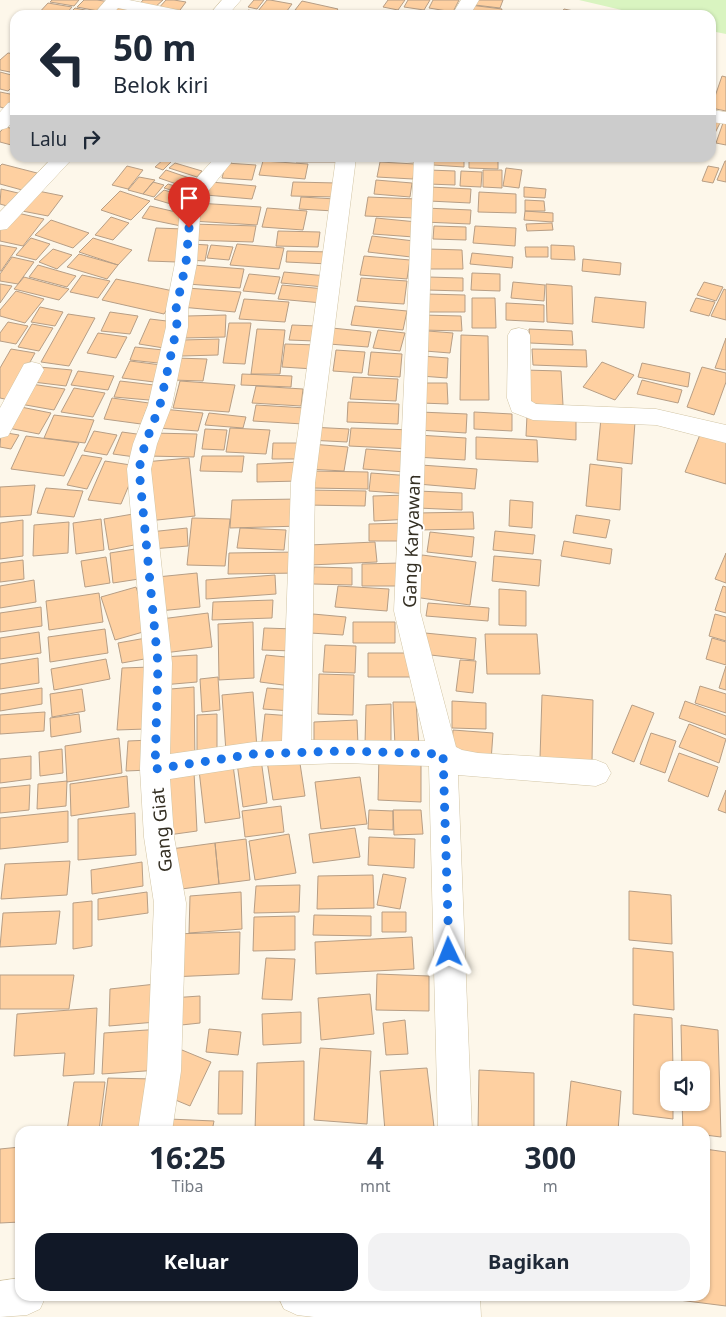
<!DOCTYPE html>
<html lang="id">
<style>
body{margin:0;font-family:"Noto Sans",sans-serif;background:#f2f2f3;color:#1f2937;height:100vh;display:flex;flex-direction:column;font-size:19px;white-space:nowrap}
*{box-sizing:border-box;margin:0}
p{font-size:16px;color:#747a83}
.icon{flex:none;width:28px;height:28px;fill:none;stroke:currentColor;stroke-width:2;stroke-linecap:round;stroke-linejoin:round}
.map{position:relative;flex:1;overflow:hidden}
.sheet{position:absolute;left:15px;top:1126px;width:695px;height:175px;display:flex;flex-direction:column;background:#fff;border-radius:15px;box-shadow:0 1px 4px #0004}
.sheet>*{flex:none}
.guide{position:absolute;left:10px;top:10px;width:706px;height:152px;border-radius:15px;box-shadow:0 1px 4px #0004;background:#fff;color:#1f2937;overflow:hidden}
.controls{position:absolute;left:660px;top:1061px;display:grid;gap:10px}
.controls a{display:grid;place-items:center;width:50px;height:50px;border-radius:10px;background:#fff;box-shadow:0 1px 4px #0004;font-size:25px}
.pin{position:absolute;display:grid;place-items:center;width:42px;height:42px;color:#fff;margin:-51px -21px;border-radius:50% 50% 50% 0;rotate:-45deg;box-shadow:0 0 5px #0007}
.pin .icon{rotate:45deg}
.me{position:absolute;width:55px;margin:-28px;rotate:358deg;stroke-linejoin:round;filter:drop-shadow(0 0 4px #0008)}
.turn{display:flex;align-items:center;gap:18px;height:105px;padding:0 20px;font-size:22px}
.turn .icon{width:65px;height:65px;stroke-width:2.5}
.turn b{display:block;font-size:35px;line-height:42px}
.then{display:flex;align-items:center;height:48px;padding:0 20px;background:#0003;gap:10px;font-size:19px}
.eta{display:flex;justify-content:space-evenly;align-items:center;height:85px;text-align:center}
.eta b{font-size:30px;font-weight:700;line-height:35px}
.button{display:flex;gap:10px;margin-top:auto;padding:10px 20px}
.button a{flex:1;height:58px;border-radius:15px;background:#111827;color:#fff;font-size:20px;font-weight:700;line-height:58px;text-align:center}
.button a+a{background:#f2f2f3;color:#1f2937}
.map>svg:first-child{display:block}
.green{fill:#d9f4c0}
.building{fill:#fed0a1;stroke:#b79e85}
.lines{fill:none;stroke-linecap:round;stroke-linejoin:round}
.minor-casing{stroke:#d2c5a5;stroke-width:1}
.tertiary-casing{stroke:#d2c5a5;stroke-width:1}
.minor{fill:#fff;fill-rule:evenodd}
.tertiary{fill:#fff;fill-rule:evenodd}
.route{stroke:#1a73e8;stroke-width:9;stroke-dasharray:0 16.2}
.labels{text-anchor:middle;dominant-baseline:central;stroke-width:4;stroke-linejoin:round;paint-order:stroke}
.street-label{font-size:18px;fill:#342f23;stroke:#fff}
</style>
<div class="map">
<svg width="726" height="1317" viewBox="0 0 726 1317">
<rect width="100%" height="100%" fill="#fdf7ea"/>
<path class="green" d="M579,0h147v34l-15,-3v-16h-68z"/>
<path class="building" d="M52,0h27l-5,6 -24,-4z
M84,0h13l14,2 -8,10 -26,-5z
M143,0h20l-9,8 -15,-3z
M166,0h8l12,2 -9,12 -20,-4z
M254,0h10l-7,9 -9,-2z
M267,0h3l22,4 -8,11 -26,-4z
M388,0h17l-7,10 -15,-3z
M408,0h22l-6,10 -20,-3z
M433,0h26l-6,12 -24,-4z
M476,0h27l-3,8 -25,-3z
M302,1l36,8 -5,6h-13l-25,-5z
M48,3l24,4 -7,8h-28z
M118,5l13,2 -7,8h-15z
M470,5l32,4 -2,6 -33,-2z
M75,8l25,5 -2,2h-30z
M564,9l24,5 -28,1z
M248,10l16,3 -2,2h-19z
M8,53l7,1v19l-15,-3v-10z
M0,72l15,4v8l-7,7 -8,-2z
M722,76l4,1v34l-15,-3z
M0,92l15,3v6l-7,8 -8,-2z
M711,119l10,2 -10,20z
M724,120h2v25l-10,-2z
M5,127l10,2v17l-15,-4v-10z
M296,158h46v4h-46z
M382,158h34v4l-35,-2z
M164,159l8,2 -9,9 -8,-3z
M434,159l30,1v7l-31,-2z
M469,159l29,2v8l-29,-1z
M263,161l45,3 -3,15 -46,-4z
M725,161h1v21l-9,-2z
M380,162l35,2 -2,15 -36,-2z
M175,163l27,8 -5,6 -28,-9z
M226,163l30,2 -4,15 -30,-2z
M2,164l35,9 -15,17 -22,-6v-18z
M127,166l16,4 -15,19 -16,-4z
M708,166l11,2 -6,15 -11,-2z
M506,168l16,2 -3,18 -16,-2z
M166,170l35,12 -7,8 -35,-12z
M429,170l26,1v14l-27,-1z
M483,170h19v18l-19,-1z
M461,171l21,1 -1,15 -21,-1z
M139,177l16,3 -12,14 -15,-4z
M376,180l36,3 -2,14 -36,-3z
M153,182l11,3 -10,12 -11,-3z
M211,182l45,4 -4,13 -46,-4z
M293,182l44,1 -1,14 -45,-1z
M168,184l24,7 -4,4 -24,-7z
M430,187l41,2 -1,14 -41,-2z
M524,187l22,2 -1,9 -21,-1z
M1,189l17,4 -11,13 -7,-2z
M33,190l30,6 -15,20 -31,-6z
M164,190l26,8 -9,9 -27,-8z
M120,191l30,10 -19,19 -30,-10z
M479,192l37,2v19l-38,-1z
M301,197l35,2 -2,12 -35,-2z
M368,197l49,2 -2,19 -50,-2z
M525,200l19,1 1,10h-20z
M197,203l64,4 -4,18 -65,-4z
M150,206l39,9 -8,11 -39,-8z
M267,208l40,3 -4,19 -41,-3z
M425,208l46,2 -1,14 -46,-2z
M525,211l28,2v9l-29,-2z
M13,212l31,7 -21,27 -23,-5v-14z
M111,217l18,6 -16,17 -18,-5z
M376,218l41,4 -3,15 -41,-3z
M51,220l38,13 -16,15 -38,-13z
M552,223l1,7 -26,1 -1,-7z
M193,224l63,2 -3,16 -64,-2z
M434,226l32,1v13l-33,-1z
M475,226l41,2 -1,18 -42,-3z
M156,228l28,1 -7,33 -29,-1z
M278,231l42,1 -2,15 -42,-1z
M372,236l42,5 -3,16 -43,-5z
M31,238l19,6 -14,16 -20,-5z
M93,238l39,12 -14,15 -39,-13z
M191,244l17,1 -3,16 -18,-1z
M237,244l47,4 -5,21 -49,-4z
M0,245l17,3 -16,23h-1z
M211,245l22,2 -4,13 -22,-2z
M551,245l23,1 1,14 -24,-1z
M525,247h23v10h-22z
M53,249l19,6 -15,14 -18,-7z
M429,249l33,1 1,19h-34z
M287,251l44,1 -2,12 -43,-2z
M472,253l41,4 -1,11 -42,-4z
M79,254l39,11 -11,14 -40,-12z
M364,256l46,4 -3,19 -47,-4z
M12,257l22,5 -16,22 -18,-3v-7z
M583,259l38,4 -1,12 -38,-4z
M38,265l38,11 -9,11 -38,-10z
M193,265l51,4 -4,19 -52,-4z
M284,272l43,4 -3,11 -43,-4z
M472,273l28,1v17l-29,-1z
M249,274l31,3 -5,17 -32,-3z
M82,275l28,6 -12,17 -28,-6z
M24,277l45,12 -10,11 -45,-11z
M428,277l35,1v13l-36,-1z
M361,278l46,3 -3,23 -47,-3z
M116,279l62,13 -14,22 -62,-14z
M513,282l32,3 -1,16 -33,-3z
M704,282l19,5 -7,14 -19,-6z
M0,284l12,2 -12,17z
M546,284l26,2 1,38 -26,-2z
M282,285l43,4 -3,14 -44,-4z
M187,288l54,4 -6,20 -54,-5z
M724,289l2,1v30l-15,-4z
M16,291l28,8 -19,24 -25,-7v-6z
M426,294l39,1v17h-39z
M595,297l51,5 -2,26 -52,-6z
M472,298h23l1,30h-24z
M696,298l19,4 -6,14 -19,-5z
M244,299l45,3 -4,20 -46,-3z
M506,303l38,2v17l-38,-2z
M355,306l52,5 -4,19 -52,-5z
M40,307l23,5 -8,14 -24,-4z
M110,312l28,4 -8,18 -29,-3z
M68,314l27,4 -26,48 -28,-4z
M226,315l-1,22 -40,1 2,-22z
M422,315l39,1 1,15 -40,-1z
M150,319l25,3 -11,26 -25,-4z
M8,322l20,4 -12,18 -16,-3v-8z
M229,323h22l-6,41 -22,-1z
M32,324l21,4 -14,23 -21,-4z
M292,325l25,1 -2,15 -26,-1z
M332,328l39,4 -3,15 -39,-3z
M257,329l28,1 -5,44h-29z
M529,329l43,2 1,14 -43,-2z
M378,330l27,3 -5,18 -27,-3z
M428,331l25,2 -3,20 -25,-2z
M98,333l29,4 -11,21 -29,-5z
M461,335l27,1 1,64h-29z
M726,338v32l-11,-2z
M219,339l-1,16 -36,1 1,-16z
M285,344l33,1 -4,24 -32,-2z
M135,347l28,3 -5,13 -28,-3z
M11,349l24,4 -26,47 -9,-2v-30z
M532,349l54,1 1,17 -54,-2z
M336,350l29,2 -3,21 -29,-2z
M371,352l31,2 -2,23 -32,-2z
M422,356l26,2 -1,20 -26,-2z
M176,358l31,1 -4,22 -31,-1z
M130,361l31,4 -7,17 -32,-4z
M602,362l32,13 -19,25 -32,-13z
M642,363l48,10 -2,14 -50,-10z
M39,367l33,3 -6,16 -33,-4z
M702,367l24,6v9l-12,33 -27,-8z
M524,370l37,1 2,34 -38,-1z
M78,371l36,5 -6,14 -37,-5z
M242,374l50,2 -1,11 -50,-2z
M353,377l45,2 -2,22 -46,-2z
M642,380l40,10 -4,13 -41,-9z
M120,381l34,4 -5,15 -35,-3z
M180,381l55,4 -6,27 -56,-4z
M421,383h26l1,21 -27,-1z
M31,384l34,5 -11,21 -34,-6z
M256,386l47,3 -2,17 -49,-3z
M74,388l31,5 -12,24 -32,-5z
M112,398l37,5 -8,21 -37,-5z
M348,402l51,2 -1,20 -51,-2z
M256,405l50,3 -3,16 -50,-3z
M16,406l35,7 -12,21 -36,-7z
M163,409l40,4 -5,18 -41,-3z
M420,412l47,2 -1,19 -48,-3z
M474,412l38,2v17l-38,-2z
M209,413l37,4 -3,11 -38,-3z
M54,415l40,5 -9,23 -41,-5z
M527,415l49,3v22l-50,-4z
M601,418l34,4 -3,42 -35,-4z
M310,427l39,2 -2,13 -39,-2z
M230,428l40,2 -4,24 -40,-2z
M351,428l63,2 -2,19 -63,-3z
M205,429l22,1 -3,20 -22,-1z
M94,431l23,4 -10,20 -23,-4z
M1,432l18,3 -8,14 -11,-2z
M122,432l22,3 -9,22 -22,-3z
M701,432l25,7v45l-41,-12z
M151,433l46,1 -3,23 -47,-1z
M418,435l48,3 -1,22 -49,-3z
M26,436l53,7 -15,33 -53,-7z
M476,437l61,3 1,22 -62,-3z
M273,443h28v16h-29z
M311,444l37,3 -4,24 -37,-2z
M366,449l41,3 -1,20 -43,-3z
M82,455l20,3 -15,31 -20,-4z
M202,456h42l-2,16 -42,-1z
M189,458l6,58 -47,5 -4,-59z
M105,461l32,5 -16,38 -33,-4z
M300,462v19l-43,1v-18z
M590,464l32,4 -2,42 -34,-4z
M421,465l56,4 -2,20 -57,-5z
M312,471l56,1v17l-57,-1z
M371,473l41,3 -2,18 -41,-3z
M35,485l-4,30 -31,2v-30z
M46,488l37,3 -9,26 -37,-4z
M307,490l59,1 -1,15 -59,-1z
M418,491l44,2v17l-44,-2z
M408,495l3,24 -37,2 -1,-25z
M301,499v27l-71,2 2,-28z
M510,500l23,2 -1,26 -23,-2z
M473,512l1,17 -56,1 -1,-17z
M133,514l6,30 -30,6 -5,-31z
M576,515l34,5 -4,18 -33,-5z
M192,518l38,1 -5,47 -38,-1z
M101,519l3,31 -28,4 -3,-31z
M23,520v36l-23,3v-36z
M69,522l-1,31 -35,3 1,-31z
M407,523l1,18h-39v-17z
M187,528l1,18 -36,3 -2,-17z
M240,528l46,2 -2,20 -47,-2z
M495,531l40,4 -2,19 -40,-4z
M430,532l44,5 -2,20 -45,-5z
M564,541l48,8 -2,15 -49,-8z
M375,542l2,20 -67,3 -1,-20z
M135,549l4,30 -26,4 -3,-30z
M300,552v21l-72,1 1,-21z
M726,553v30l-11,-4z
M422,555l54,7 -6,43 -56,-8z
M494,556l47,4 -2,26 -47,-5z
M106,557l4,26 -25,4 -4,-26z
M23,560l1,19 -24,3v-19z
M400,563l1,23h-39v-22z
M314,567l38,1v17l-39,-1z
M197,573l3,34 -41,4 -2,-34z
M275,575l1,19 -70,5v-19z
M34,580l2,22 -36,6v-22z
M338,586l51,3 -2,22 -52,-4z
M723,586l3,1v26l-11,-3z
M136,587l14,43 -35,10 -14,-43z
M499,589l27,2v35l-27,-1z
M99,593l4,29 -54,8 -3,-29z
M273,600l-1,18 -60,2 1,-18z
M428,603l61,5 -1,13 -62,-5z
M41,607l1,19 -42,6v-19z
M208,613l4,34 -48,6 -3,-34z
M313,614l33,3 -3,18 -33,-2z
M715,614l11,3v24l-17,-5z
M253,622l1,56 -35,2 -1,-56z
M353,622h42v21h-42z
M264,628l31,1 -1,22 -32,-1z
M105,629l3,24 -58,9 -2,-25z
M39,632l2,21 -41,6v-21z
M425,633l51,5 -2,22 -52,-6z
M485,634h52l3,40h-53z
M146,638l4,20 -28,5 -4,-20z
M712,638l14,4v23l-20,-6z
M325,645l31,1 -1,27 -32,-1z
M368,653h43v24h-43z
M197,655v27l-35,3v-28z
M266,655l30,3 -5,28 -31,-4z
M38,658l1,25 -39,6v-25z
M106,659l4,20 -56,11 -3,-21z
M460,660l16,1 -3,32 -17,-2z
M726,666v24l-7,-2z
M151,667l-5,62 -29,1 5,-62z
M319,674l35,1 -1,40 -35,-1z
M218,677l2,33 -18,2 -2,-33z
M700,686l26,8v19l-31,-10z
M194,687l1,75 -36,2v-74z
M42,688v16l-42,7v-17z
M267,688l27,2 -3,21 -28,-2z
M82,689l3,22 -33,6 -2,-23z
M253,692l4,57 -31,3 -4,-57z
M542,695l51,5 -1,63 -52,-5z
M452,701l34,2v26l-34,-1z
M685,701l41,15v19l-47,-17z
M393,702h23l3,44h-24z
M391,704v40h-26l1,-39z
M632,705l22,8 -20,49 -22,-9z
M45,712l-1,19 -44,3v-19z
M79,714l2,18 -30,5 -1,-19z
M217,714v38l-20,1v-38z
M265,714l28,2 -5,34 -27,-1z
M357,720l1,25 -44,1v-24z
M689,724l37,15 -7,24 -40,-16z
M453,730l40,3 -2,28 -40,-3z
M651,733l25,8 -11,32 -25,-9z
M119,738l3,35 -55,9 -2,-36z
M151,740l-2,30 -23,1 2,-30z
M62,749l1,24 -23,3 -1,-24z
M679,753l39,14 -10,30 -40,-16z
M379,754l42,1v47l-43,-2z
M31,756v23l-31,4v-24z
M299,757l6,39 -32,4 -6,-39z
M261,759l6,44 -24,4 -6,-44z
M233,765l7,53 -35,5 -6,-53z
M194,772l3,59 -36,5 -3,-60z
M127,776l2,31 -58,9 -1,-32z
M360,777l7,47 -46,5 -6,-47z
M67,781l-1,25 -29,3 1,-25z
M30,785l-1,25 -29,3v-25z
M726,790v23l-8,-3z
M281,806l3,26 -39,5 -3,-26z
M369,810l24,1v19l-25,-1z
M393,810h28l2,24 -29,1z
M68,811v31l-68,7v-31z
M135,813l1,42 -58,5v-41z
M355,828l5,29 -47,6 -4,-29z
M289,834l7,39 -41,7 -6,-39z
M369,837l46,2 -1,29 -46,-3z
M246,839l4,41 -31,4 -4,-41z
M215,843l4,41 -45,6 -3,-41z
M70,861l-3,34 -66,4 4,-35z
M142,862l1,24 -51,8 -1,-24z
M383,874l23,4 -6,31 -23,-4z
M373,875l1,33 -57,1 1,-33z
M300,885l-1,27 -45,1 2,-27z
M629,891l42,4 1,49 -43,-4z
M147,892l1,21 -50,7v-21z
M241,892l1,37 -53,4 1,-37z
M92,901v45l-19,3v-46z
M60,911l-4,33 -56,3 3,-34z
M382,912h24v20h-24z
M314,915l57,1v20l-58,-1z
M295,916v34l-42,1 1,-34z
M240,932l-1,42 -69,3 2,-43z
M412,937l2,32 -98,5 -1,-32z
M633,948l40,4 1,58 -41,-5z
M266,958l29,1 -3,41 -30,-1z
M377,974l52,2v35l-53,-1z
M0,975h74l-5,34h-69z
M156,984v38l-47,4 1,-37z
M370,994l4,40 -53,6 -3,-42z
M200,996v27l-28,3 -1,-28z
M97,1008l-3,66 -31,2 2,-23 -51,3 3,-42z
M301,1012v31l-38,2 -1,-31z
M634,1014l38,4 1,52h-4v32h4v17l-40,-5z
M405,1020l3,34 -22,1 -3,-32z
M681,1025l37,5 3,107 -16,-2v-4h-22l-1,-29h19v-32h-19z
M161,1029l-2,41 -57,4 2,-41z
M209,1029l32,3 -3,23 -32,-3z
M320,1048l51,3 -4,73 -53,-4z
M182,1050l29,12 -21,44 -29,-12z
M304,1061v70h-49l2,-68z
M427,1068l7,59 -49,4 -5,-60z
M479,1070l55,3v58h-56z
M219,1071h24l-1,43h-24z
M108,1078l46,1 -5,52h-48z
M571,1081l50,10 -3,40h-52z
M74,1082h31l-6,49h-32z
M169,1119l45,2 -2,10h-45z
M20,1147v75l-20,1v-74z
M705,1149l21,3v154l-79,-10h58z"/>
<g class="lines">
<g class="minor-casing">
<path id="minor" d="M106,0h23l54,11 3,4h-35l-33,-7 -6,7h-19z
M222,0h19l-13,15h-19z
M461,0h18l-9,15h-18z
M15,101v18l-8,9 -7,2v-18l8,-9z
M711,110l15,2v12l-15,-2z
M52,158h21l-66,71 -7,1v-18z
M211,158h20v5l-30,37 -4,63 -9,46v18l-16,78 -15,39 -6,25 21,194 -2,91 84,-12 28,-1 9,-258 45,-325h20l-41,325 -4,257 114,1 -31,-130 20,-453h20l-14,453 36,136 6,3 16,3 118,7 10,4 5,9 -5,9 -10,4 -138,-11 14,356h-34l-9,-365 -85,-3 -90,3 -84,13 4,58 12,66 -5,168 -9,60h-34l9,-60 7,-168 -10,-66 -4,-68 4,-106 -17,-194 6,-25 15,-39 18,-78v-18l9,-46 6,-63 6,-11 24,-27z
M519,328l8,2 3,5 1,66 5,3 120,5 70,16v18l-70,-18 -123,-5 -21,-8 -5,-14 1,-63 3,-5z
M32,362l8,2 4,6 -36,66 -8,2v-30l24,-44z
M442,1296h38l1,21h-38z"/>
</g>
<g class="tertiary-casing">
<path id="tertiary" d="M20,1278v18h26l-6,13 -13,6 -27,2v-36z
M278,1296h155l14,2 13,6 6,13h-152l-17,-2 -13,-6z"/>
</g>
<use href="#minor" class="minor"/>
<use href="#tertiary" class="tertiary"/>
</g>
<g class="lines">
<path class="route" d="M189,228l-3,35 -10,46 1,18 -17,78 -15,39 -6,25 19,195 -3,105 99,-15 90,-3 99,3 6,198"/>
</g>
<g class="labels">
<g class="street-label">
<text transform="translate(411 541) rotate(-88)">Gang Karyawan</text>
<text transform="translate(161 830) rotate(-96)">Gang Giat</text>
</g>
</g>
</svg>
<div class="controls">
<a><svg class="icon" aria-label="sound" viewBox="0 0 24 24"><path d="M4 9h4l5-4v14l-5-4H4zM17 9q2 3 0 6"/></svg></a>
</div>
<div class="pin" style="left:189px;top:228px;background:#d93025"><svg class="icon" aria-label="arrive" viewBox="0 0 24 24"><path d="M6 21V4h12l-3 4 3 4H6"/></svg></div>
<svg class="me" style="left:449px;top:952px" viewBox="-20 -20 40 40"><path d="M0-17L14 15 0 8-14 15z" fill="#1a73e8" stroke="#fff" stroke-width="4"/></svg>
<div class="guide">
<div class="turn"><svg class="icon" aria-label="left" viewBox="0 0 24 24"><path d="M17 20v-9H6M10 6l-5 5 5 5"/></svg><div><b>50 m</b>Belok kiri</div></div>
<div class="then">Lalu<svg class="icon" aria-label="right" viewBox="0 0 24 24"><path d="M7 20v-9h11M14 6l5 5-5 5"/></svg></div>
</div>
<section class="sheet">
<div class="eta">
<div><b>16:25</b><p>Tiba</p></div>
<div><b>4</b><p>mnt</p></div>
<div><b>300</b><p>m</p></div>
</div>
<div class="button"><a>Keluar</a><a>Bagikan</a></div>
</section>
</div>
